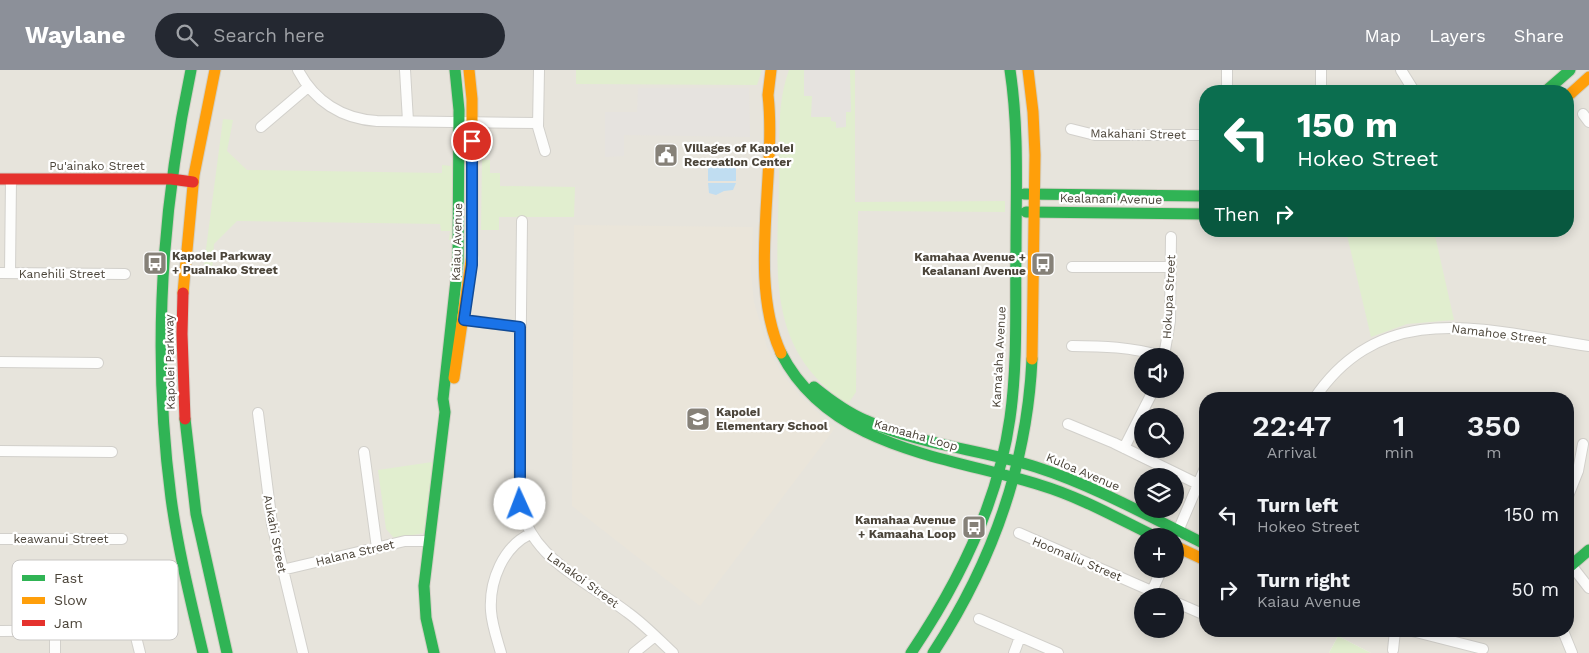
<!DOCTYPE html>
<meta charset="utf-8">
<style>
body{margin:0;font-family:"Work Sans",sans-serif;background:#242831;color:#f1f3f6;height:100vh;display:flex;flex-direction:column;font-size:19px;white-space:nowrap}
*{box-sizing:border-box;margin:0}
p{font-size:16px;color:#9ea1a6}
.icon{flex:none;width:28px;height:28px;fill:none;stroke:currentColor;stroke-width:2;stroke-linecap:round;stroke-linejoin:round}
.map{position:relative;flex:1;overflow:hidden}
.drawer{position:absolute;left:1199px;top:322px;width:375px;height:245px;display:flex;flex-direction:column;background:#171b24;border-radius:20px;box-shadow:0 2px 12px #0003}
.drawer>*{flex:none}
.top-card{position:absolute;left:1199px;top:15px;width:375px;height:152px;border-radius:20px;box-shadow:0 2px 12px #0003;background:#0b6e4f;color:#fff;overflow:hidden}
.tools{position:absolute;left:1134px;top:278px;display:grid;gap:10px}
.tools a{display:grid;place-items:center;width:50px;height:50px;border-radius:50%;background:#171b24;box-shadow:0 2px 12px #0003;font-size:25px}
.pin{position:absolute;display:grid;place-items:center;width:42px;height:42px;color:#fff;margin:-21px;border:2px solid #fff;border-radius:50%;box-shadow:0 1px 5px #0007}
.me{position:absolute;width:55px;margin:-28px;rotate:358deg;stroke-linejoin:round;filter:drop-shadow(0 0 4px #0008)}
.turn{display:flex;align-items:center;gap:18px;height:105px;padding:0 15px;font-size:22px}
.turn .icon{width:65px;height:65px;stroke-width:2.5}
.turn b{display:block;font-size:35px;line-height:42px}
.then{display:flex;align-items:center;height:48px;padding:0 15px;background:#0003;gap:10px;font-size:19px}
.eta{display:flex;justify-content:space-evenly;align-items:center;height:85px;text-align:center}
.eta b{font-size:30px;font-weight:600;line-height:35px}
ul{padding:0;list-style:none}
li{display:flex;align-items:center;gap:15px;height:75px;padding:0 15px}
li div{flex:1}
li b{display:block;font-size:19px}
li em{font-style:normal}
header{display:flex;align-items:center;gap:30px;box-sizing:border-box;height:70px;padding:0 25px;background:#8c9099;color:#fff}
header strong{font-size:24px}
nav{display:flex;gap:28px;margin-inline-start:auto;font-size:18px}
.search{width:350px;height:45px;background:#242831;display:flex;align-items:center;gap:12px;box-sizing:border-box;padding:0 18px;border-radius:28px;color:#9ea1a6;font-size:19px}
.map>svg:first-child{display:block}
.residential{fill:#e7e4dc;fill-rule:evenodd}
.education{fill:#eae5da}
.green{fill:#e1eecf}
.parking{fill:#e6e3df}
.water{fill:#c0ddf1}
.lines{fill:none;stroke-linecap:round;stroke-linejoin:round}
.street-casing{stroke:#d2d0cb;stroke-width:12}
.fast-casing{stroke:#d3cfc5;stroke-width:13}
.slow-casing{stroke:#d3cfc5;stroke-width:13}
.jam-casing{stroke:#d3cfc5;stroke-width:13}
.street{stroke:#fdfdfc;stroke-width:10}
.fast{stroke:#30b455;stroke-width:11}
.slow{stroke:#ff9f0a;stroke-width:11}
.jam{stroke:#e5322d;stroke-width:11}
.route-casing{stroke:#114b97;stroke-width:12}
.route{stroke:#1a73e8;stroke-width:9}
.labels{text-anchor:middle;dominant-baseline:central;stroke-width:4.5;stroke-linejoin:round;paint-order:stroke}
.street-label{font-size:12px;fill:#4b4439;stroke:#fff}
.poi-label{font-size:12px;font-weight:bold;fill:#4b4439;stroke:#fff;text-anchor:start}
.key{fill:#fff;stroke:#c9c7c4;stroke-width:1}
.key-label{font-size:14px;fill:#4b4439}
</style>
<header>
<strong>Waylane</strong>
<div class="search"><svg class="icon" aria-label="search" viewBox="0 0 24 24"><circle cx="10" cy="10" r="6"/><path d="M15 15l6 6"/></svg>Search here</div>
<nav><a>Map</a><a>Layers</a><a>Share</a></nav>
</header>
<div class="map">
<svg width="1589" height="583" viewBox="0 0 1589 583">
<rect width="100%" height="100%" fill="#f4f2ee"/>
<path class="residential" d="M0,0h1589v583h-218l-33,-17 -9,17h-1329zM1205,21h363v140h-363zM1142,286h33v33h-33zM1205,329h363v232h-363zM1142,346h33v33h-33zM1142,406h33v33h-33zM1142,466h33v33h-33zM1142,526h33v33h-33z"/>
<path class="education" d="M574,155l179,2 -2,42 3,33 13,45 15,27 18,22 35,32 -135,178 -128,-100z"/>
<path class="green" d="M576,0h186l-5,15 -181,-1z
M789,0h66v132l150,-1v11l-147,-1 -2,181 -8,12c-85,-55 -70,-137 -69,-224 1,-37 -3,-75 10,-110z
M223,49l10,1 -6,31 20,19 195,3v-8l9,1 1,-9 8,83h-11l1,-9h-9l-1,-7 -203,-3 -23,23 -2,28h-9z
M482,90h8v13h10v13l75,1 -1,30h-75v13h-18z
M1346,161h88l20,89 -47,4 -36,13z
M439,391l-14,72 -31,5 -8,-9 -8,-59z
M1338,566l33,17h-42z"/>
<path class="parking" d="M804,0h46l1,42h-5v15l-10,1v-6l-5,-1v-4h-20l1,-21h-8z
M638,18h111l1,49 -126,-2v21l-19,1v-45h32z"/>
<path class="water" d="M708,97h28v14h-28z
M708,113h28l-3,7 -9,1 -8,4 -7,-2z"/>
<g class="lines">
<g class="street-casing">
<path id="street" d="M298,0c16,31 44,49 79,51l161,2
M405,0l3,51
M539,0l-1,57 7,24
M1401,0l13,21
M1227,21v-21
M1321,21v-21
M1583,44l6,8
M261,57l47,-40
M1071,59l24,6h110
M522,151l-3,274c5,61 65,84 108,117 17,12 31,27 46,41
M1072,197h99
M0,203l125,1
M10,203l1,-94
M458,249l63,8
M1072,276c31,0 59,1 90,10
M1164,286l6,-35 1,-84
M0,292l98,1
M1314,329c69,-103 173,-68 275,-53
M258,343l14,111 31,129
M1068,354l46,19 84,41
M1124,378l30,-59
M0,381l112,1
M364,382l13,96
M1568,426l10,-25 5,-27
M1019,463l144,63
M1175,468l30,-70
M0,469h122
M1571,495l18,23
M282,500l123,-29h25
M1152,521l10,-22
M1175,532l30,13
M979,549l79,34
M134,559l6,24
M0,561l130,-1 12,-3 17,-10
M55,561v22
M1256,561h18
M1412,561l71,18
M1563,561l9,22
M1393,580l2,-19
M501,583c-4,-14 -9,-28 -10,-42 -2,-30 12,-64 39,-77
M634,583l21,-17
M1014,583l6,-16"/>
</g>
<g class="fast-casing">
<path id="fast" d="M191,0c-30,142 -39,284 -20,428 7,52 20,104 32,155
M1546,21l24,-21
M1024,124l181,2
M1026,142l179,2
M781,283c49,96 167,103 259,132 40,12 77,33 114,51
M814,317c16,13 32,25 51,33 54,25 115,29 171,47 59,19 114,50 169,77
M185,349l11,95 31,139
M1568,498l21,-18
M434,583l-8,-35 -2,-32 21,-174 -2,-13 15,-137 1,-152 -4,-40
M911,583c48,-71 87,-149 99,-235 8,-56 5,-114 6,-170 0,-60 3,-119 -6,-178
M933,583c59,-90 94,-186 99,-294"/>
</g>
<g class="slow-casing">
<path id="slow" d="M771,0l-3,25c9,79 -21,185 13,258
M1028,0l5,42 2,43 -3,204
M1568,26l21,-19
M183,223l11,-118 21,-105
M454,308l18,-124v-155l-3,-29
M1175,476l30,14"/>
</g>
<g class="jam-casing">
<path id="jam" d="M0,109h171l22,3
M183,223l-1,41 3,85"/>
</g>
<use href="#street" class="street"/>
<use href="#fast" class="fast"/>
<use href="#slow" class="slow"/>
<use href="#jam" class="jam"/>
</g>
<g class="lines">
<g class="route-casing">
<path id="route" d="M472,71v124l-8,55 56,7v177"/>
</g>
<use href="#route" class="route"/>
</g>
<defs>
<g id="civic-square" transform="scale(1.25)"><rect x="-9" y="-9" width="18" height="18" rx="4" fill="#868178" stroke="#fff"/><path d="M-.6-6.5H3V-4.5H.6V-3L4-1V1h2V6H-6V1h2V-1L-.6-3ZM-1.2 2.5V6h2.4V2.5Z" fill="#fff"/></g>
<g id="bus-square" transform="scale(1.25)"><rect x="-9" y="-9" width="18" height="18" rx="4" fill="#868178" stroke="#fff"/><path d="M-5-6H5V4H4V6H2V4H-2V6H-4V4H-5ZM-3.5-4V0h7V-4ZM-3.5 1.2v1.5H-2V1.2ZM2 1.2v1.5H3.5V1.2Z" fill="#fff"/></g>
<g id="school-square" transform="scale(1.25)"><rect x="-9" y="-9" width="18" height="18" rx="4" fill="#868178" stroke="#fff"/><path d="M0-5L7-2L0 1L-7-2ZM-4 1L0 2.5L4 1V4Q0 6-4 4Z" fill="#fff"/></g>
</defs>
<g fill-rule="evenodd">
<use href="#civic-square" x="666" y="85"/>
<use href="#bus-square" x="155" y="193"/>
<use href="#bus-square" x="1043" y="194"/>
<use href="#school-square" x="698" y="349"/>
<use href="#bus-square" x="974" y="457"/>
</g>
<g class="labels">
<g class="street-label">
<text transform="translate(1138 64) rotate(1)">Makahani Street</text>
<text x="97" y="96">Pu'ainako Street</text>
<text transform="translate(1111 129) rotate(1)">Kealanani Avenue</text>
<text transform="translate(457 172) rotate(-88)">Kaiau Avenue</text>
<text x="62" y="204">Kanehili Street</text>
<text transform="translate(1169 227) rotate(-87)">Hokupa Street</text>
<text transform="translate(1499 264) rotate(7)">Namahoe Street</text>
<text transform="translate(999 287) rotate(-87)">Kama'aha Avenue</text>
<text transform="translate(170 292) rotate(-91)">Kapolei Parkway</text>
<text transform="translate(916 365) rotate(16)">Kamaaha Loop</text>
<text transform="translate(1083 402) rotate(23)">Kuloa Avenue</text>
<text transform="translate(275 464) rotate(79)">Aukahi Street</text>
<text x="61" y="469">keawanui Street</text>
<text transform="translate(355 483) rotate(-13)">Halana Street</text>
<text transform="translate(1077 489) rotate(23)">Hoomaliu Street</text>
<text transform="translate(583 510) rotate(36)">Lanakoi Street</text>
</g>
<g class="poi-label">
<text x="684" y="78">Villages of Kapolei<tspan x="684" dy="14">Recreation Center</tspan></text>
<text x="172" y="186">Kapolei Parkway<tspan x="172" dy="14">+ Puainako Street</tspan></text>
<text x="1026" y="187" text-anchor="end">Kamahaa Avenue +<tspan x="1026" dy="14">Kealanani Avenue</tspan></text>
<text x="716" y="342">Kapolei<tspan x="716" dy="14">Elementary School</tspan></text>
<text x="956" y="450" text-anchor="end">Kamahaa Avenue<tspan x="956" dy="14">+ Kamaaha Loop</tspan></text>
</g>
</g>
<rect x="12" y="490" width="166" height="80" rx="8" class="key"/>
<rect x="22" y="505" width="23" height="6" fill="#30b455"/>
<rect x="22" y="527" width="23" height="7" fill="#ff9f0a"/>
<rect x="22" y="550" width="23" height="6" fill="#e5322d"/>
<g class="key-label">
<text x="54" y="513">Fast</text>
<text x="54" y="535">Slow</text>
<text x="54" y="558">Jam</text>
</g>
</svg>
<div class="tools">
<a><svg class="icon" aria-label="sound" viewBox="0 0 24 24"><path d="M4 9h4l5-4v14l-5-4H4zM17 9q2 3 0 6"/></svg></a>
<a><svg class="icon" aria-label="search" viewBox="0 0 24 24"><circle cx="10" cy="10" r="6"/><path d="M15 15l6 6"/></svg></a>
<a><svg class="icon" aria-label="layers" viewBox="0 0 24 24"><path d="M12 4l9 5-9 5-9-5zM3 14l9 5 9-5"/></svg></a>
<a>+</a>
<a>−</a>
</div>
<div class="pin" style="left:472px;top:71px;background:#d93025"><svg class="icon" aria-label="arrive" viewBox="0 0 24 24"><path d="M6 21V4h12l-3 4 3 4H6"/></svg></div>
<svg class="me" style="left:520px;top:434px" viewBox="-20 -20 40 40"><circle r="19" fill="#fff"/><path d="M0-13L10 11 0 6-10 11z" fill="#1a73e8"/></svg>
<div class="top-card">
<div class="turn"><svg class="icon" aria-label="left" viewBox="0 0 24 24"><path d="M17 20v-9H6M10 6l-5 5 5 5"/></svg><div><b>150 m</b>Hokeo Street</div></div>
<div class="then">Then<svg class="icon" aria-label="right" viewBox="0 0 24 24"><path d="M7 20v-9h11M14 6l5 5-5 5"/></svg></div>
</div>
<section class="drawer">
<div class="eta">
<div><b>22:47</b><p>Arrival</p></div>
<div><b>1</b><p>min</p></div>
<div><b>350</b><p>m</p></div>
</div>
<ul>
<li><svg class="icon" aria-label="left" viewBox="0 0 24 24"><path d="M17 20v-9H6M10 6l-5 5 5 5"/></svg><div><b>Turn left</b><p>Hokeo Street</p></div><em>150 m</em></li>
<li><svg class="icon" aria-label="right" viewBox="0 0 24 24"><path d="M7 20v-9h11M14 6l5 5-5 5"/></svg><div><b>Turn right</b><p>Kaiau Avenue</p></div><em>50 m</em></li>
</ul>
</section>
</div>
